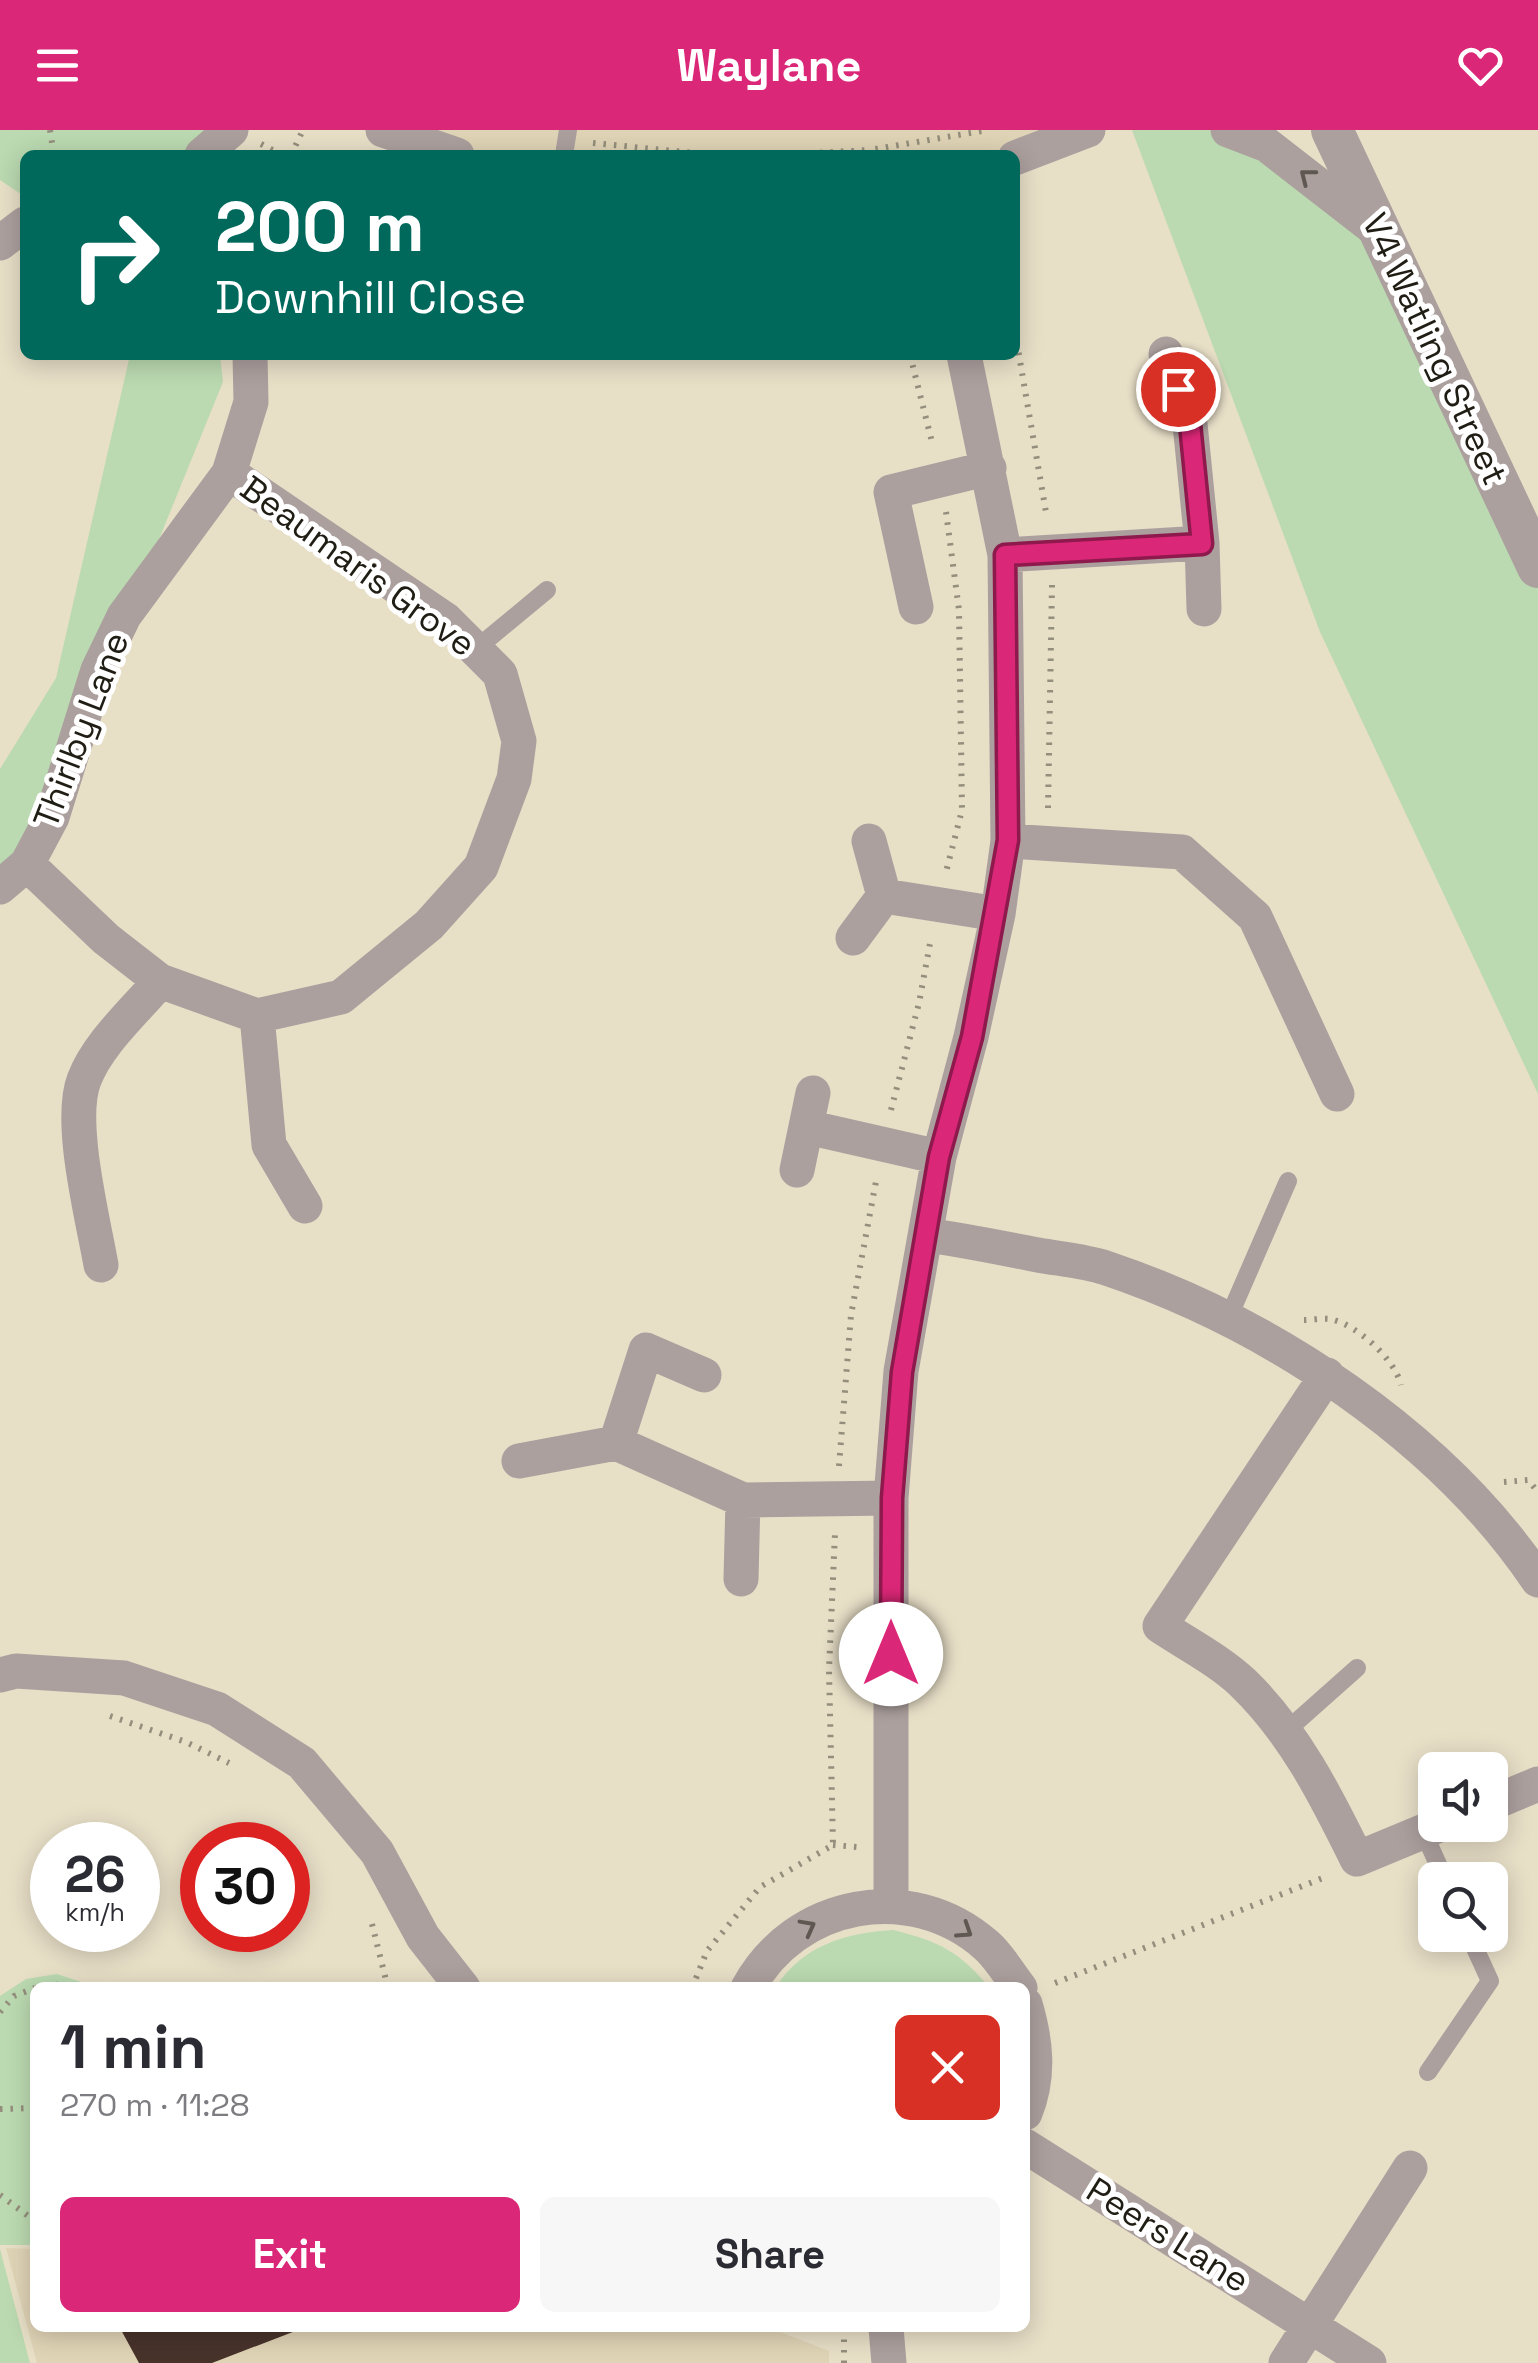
<!DOCTYPE html>
<meta charset="utf-8">
<style>
body{margin:0;font-family:"Space Grotesk",sans-serif;background:#f7f7f7;color:#2b2b33;height:100vh;display:flex;flex-direction:column;font-size:38px;white-space:nowrap}
*{box-sizing:border-box;margin:0}
p{font-size:32px;color:#7c7c81}
.icon{flex:none;width:55px;height:55px;fill:none;stroke:currentColor;stroke-width:2;stroke-linecap:round;stroke-linejoin:round}
.map{position:relative;flex:1;overflow:hidden}
.panel{position:absolute;left:30px;top:1852px;width:1000px;height:350px;display:flex;flex-direction:column;background:#fff;border-radius:15px;box-shadow:0 5px 25px #0003}
.panel>*{flex:none}
.guide{position:absolute;left:20px;top:20px;width:1000px;height:210px;border-radius:15px;box-shadow:0 5px 25px #0003;background:#00695c;color:#fff;overflow:hidden}
.buttons{position:absolute;left:1418px;top:1622px;display:grid;gap:20px}
.buttons a{display:grid;place-items:center;width:90px;height:90px;border-radius:15px;background:#fff;box-shadow:0 5px 25px #0003;font-size:50px}
.speed{position:absolute;left:30px;top:1692px;display:flex;gap:20px;font-size:50px;font-weight:700;text-align:center}
.speed>*{display:grid;place-content:center;width:130px;height:130px;border-radius:50%;background:#fff;box-shadow:0 5px 25px #0003;line-height:1}
.speed small{font-size:25px;font-weight:400}
.speed .limit{border:15px solid #d22;background:#fff;color:#111}
.pin{position:absolute;display:grid;place-items:center;width:85px;height:85px;color:#fff;margin:-42px;border:5px solid #fff;border-radius:50%;box-shadow:0 2px 10px #0007}
.me{position:absolute;width:110px;margin:-55px;rotate:0deg;stroke-linejoin:round;filter:drop-shadow(0 0 8px #0008)}
.turn{display:flex;align-items:center;gap:35px;height:210px;padding:0 30px;font-size:45px}
.turn .icon{width:130px;height:130px;stroke-width:2.5}
.turn b{display:block;font-size:70px;line-height:85px}
.round{display:grid;place-items:center;flex:none;width:105px;height:105px;border-radius:15px;background:#f7f7f7}
.summary{display:flex;align-items:center;justify-content:space-between;height:170px;padding:0 30px}
h1{font-size:60px;font-weight:800;line-height:75px}
.primary-button{display:flex;gap:20px;margin-top:auto;padding:20px 30px}
.primary-button a{flex:1;height:115px;border-radius:15px;background:#db2777;color:#fff;font-size:40px;font-weight:800;line-height:115px;text-align:center}
.primary-button a+a{background:#f7f7f7;color:#2b2b33}
header{display:flex;justify-content:space-between;align-items:center;height:130px;padding:0 30px;background:#db2777;color:#fff;font-size:45px;font-weight:800}
.map>svg:first-child{display:block}
.built{fill:#e0d4b6}
.green{fill:#bbdab1}
.building{fill:#48332b}
.lines{fill:none;stroke-linecap:round;stroke-linejoin:round}
.path{stroke:#948e7c;stroke-width:6;stroke-dasharray:2.5 8;stroke-linecap:butt}
.service{stroke:#aca09e;stroke-width:18}
.minor{stroke:#aca09e;stroke-width:35}
.tertiary{stroke:#aca09e;stroke-width:42}
.oneway{stroke:#5f5852}
.route-casing{stroke:#8e194d;stroke-width:25}
.route{stroke:#db2777;stroke-width:18}
.labels{text-anchor:middle;dominant-baseline:central;stroke-width:10;stroke-linejoin:round;paint-order:stroke}
.street-label{font-size:35px;fill:#201d14;stroke:#fff}
</style>
<header><svg class="icon" aria-label="menu" viewBox="0 0 24 24"><path d="M4 6h16M4 12h16M4 18h16"/></svg>Waylane<svg class="icon" aria-label="heart" viewBox="0 0 24 24"><path d="M12 20l-8-8c-3-5 5-10 8-4 3-6 11-1 8 4z"/></svg></header>
<div class="map">
<svg width="1538" height="2233" viewBox="0 0 1538 2233">
<rect width="100%" height="100%" fill="#e8dfc7"/>
<path class="built" d="M383,0h705l-73,25h-555z
M6,2118l29,1v79h735l59,23v12h-792z"/>
<path class="green" d="M0,0h231l-29,25h-177v42l-25,-17z
M1132,0h96l152,103 158,334v527l-218,-462z
M130,225h90l3,27 -196,482 -27,14v-109l56,-91z
M893,1800c45,11 66,21 96,57h-213c27,-42 70,-54 117,-57z
M57,1844l39,13 -61,1v257h-35v-249l26,-17z
M0,2119l30,114h-30z"/>
<path class="building" d="M120,2198h177l1,2 -86,33h-73z"/>
<g class="lines">
<path class="path" d="M50,0l4,25
M593,13l121,12
M261,14l21,11
M291,25l12,-25
M778,25l92,-5
M870,25v-5l118,-20
M1015,202l32,186
M910,225l23,91
M946,382l13,98 3,200 -16,62
M1048,678l4,-223
M891,980l28,-107 12,-65
M1304,1190c8,0 18,-2 26,-1 26,5 65,40 71,66
M839,1336l12,-151 26,-139
M1504,1352l24,-2 10,12
M110,1586l76,26 43,21
M833,1715l24,2
M372,1794l16,64
M1055,1853l273,-107
M35,1858l27,-4 9,4
M692,1858l15,-37 53,-64 73,-42 -4,-176 6,-136
M0,1882l14,-16 21,-8
M0,1979l35,-1
M0,2065l35,26
M844,2233v-35"/>
<path class="service" d="M564,25l4,-25
M477,518l70,-58
M1228,1189l60,-138
M1285,1602l72,-64
M1423,1701l22,49
M1428,1942l62,-91 -21,-46"/>
<path class="minor" d="M383,0l74,25
M1228,0l39,15 112,87
M202,25l29,-25
M1015,28l73,-28
M0,113l25,-19
M1202,413l2,66
M1005,425l197,-12 -12,-119 -24,-70
M916,477l-25,-115 98,-24
M1008,711l174,11 73,65 82,177
M27,734l79,75 54,42 97,35 84,-19 88,-72 52,-58 33,-88 5,-38 -19,-67 -54,-54 -217,-147
M0,757l27,-23 25,-47 46,-147 26,-54 105,-143 22,-71 -1,-47
M884,766l114,18
M853,808l31,-42 -15,-55
M257,886l12,129 36,61
M807,997l132,30
M797,1040l16,-77
M926,1105c38,5 75,13 112,20 22,4 47,6 68,13 164,55 335,168 432,312
M101,1135c-8,-46 -33,-143 -17,-185 14,-37 51,-69 76,-99
M1327,1245l-167,251c27,18 60,35 83,57 51,49 83,113 114,176l82,-34
M616,1313l30,-93 58,25
M519,1331l97,-18 127,57 148,-2
M741,1449l2,-79
M0,1545l16,-4 108,7 93,31 85,54 75,89 46,85 40,51
M1490,1674l48,-20
M891,1775v-407l10,-127 38,-214 32,-120 27,-123 10,-73 -3,-286 -41,-200
M748,1858c47,-87 163,-109 238,-43 13,11 23,29 34,43
M1025,1874c11,37 15,72 0,109
M1025,2016l344,217
M886,2198l3,35
M1286,2233l124,-195"/>
<path class="tertiary" d="M1332,0l206,437"/>
</g>
<defs><path id="oneway-chevron" d="M-2-3.5L2.5 0L-2 3.5" fill="none" stroke-width="1.6" stroke-linecap="round" stroke-linejoin="round" transform="scale(2.5)"/></defs>
<g class="oneway">
<use href="#oneway-chevron" transform="translate(1307 46) rotate(-142)"/>
<use href="#oneway-chevron" transform="translate(808 1797) rotate(-28)"/>
<use href="#oneway-chevron" transform="translate(965 1801) rotate(33)"/>
</g>
<g class="lines">
<g class="route-casing">
<path id="route" d="M891,1524l1,-156 10,-126 37,-215 33,-120 36,-197 -3,-285 197,-11 -12,-120 -12,-35"/>
</g>
<use href="#route" class="route"/>
</g>
<g class="labels">
<g class="street-label">
<text transform="translate(1435 219) rotate(65)">V4 Watling Street</text>
<text transform="translate(358 436) rotate(36)">Beaumaris Grove</text>
<text transform="translate(81 600) rotate(-69)">Thirlby Lane</text>
<text transform="translate(1168 2105) rotate(32)">Peers Lane</text>
</g>
</g>
</svg>
<div class="buttons">
<a><svg class="icon" aria-label="sound" viewBox="0 0 24 24"><path d="M4 9h4l5-4v14l-5-4H4zM17 9q2 3 0 6"/></svg></a>
<a><svg class="icon" aria-label="search" viewBox="0 0 24 24"><circle cx="10" cy="10" r="6"/><path d="M15 15l6 6"/></svg></a>
</div>
<div class="speed"><div>26<small>km/h</small></div><div class="limit">30</div></div>
<div class="pin" style="left:1178px;top:259px;background:#d93025"><svg class="icon" aria-label="arrive" viewBox="0 0 24 24"><path d="M6 21V4h12l-3 4 3 4H6"/></svg></div>
<svg class="me" style="left:891px;top:1524px" viewBox="-20 -20 40 40"><circle r="19" fill="#fff"/><path d="M0-13L10 11 0 6-10 11z" fill="#db2777"/></svg>
<div class="guide">
<div class="turn"><svg class="icon" aria-label="right" viewBox="0 0 24 24"><path d="M7 20v-9h11M14 6l5 5-5 5"/></svg><div><b>200 m</b>Downhill Close</div></div>
</div>
<section class="panel">
<div class="summary"><div><h1>1 min</h1><p>270 m · 11:28</p></div><a class="round" style="background:#d93025;color:#fff"><svg class="icon" aria-label="close" viewBox="0 0 24 24"><path d="M6 6l12 12M18 6L6 18"/></svg></a></div>
<div class="primary-button"><a>Exit</a><a>Share</a></div>
</section>
</div>
